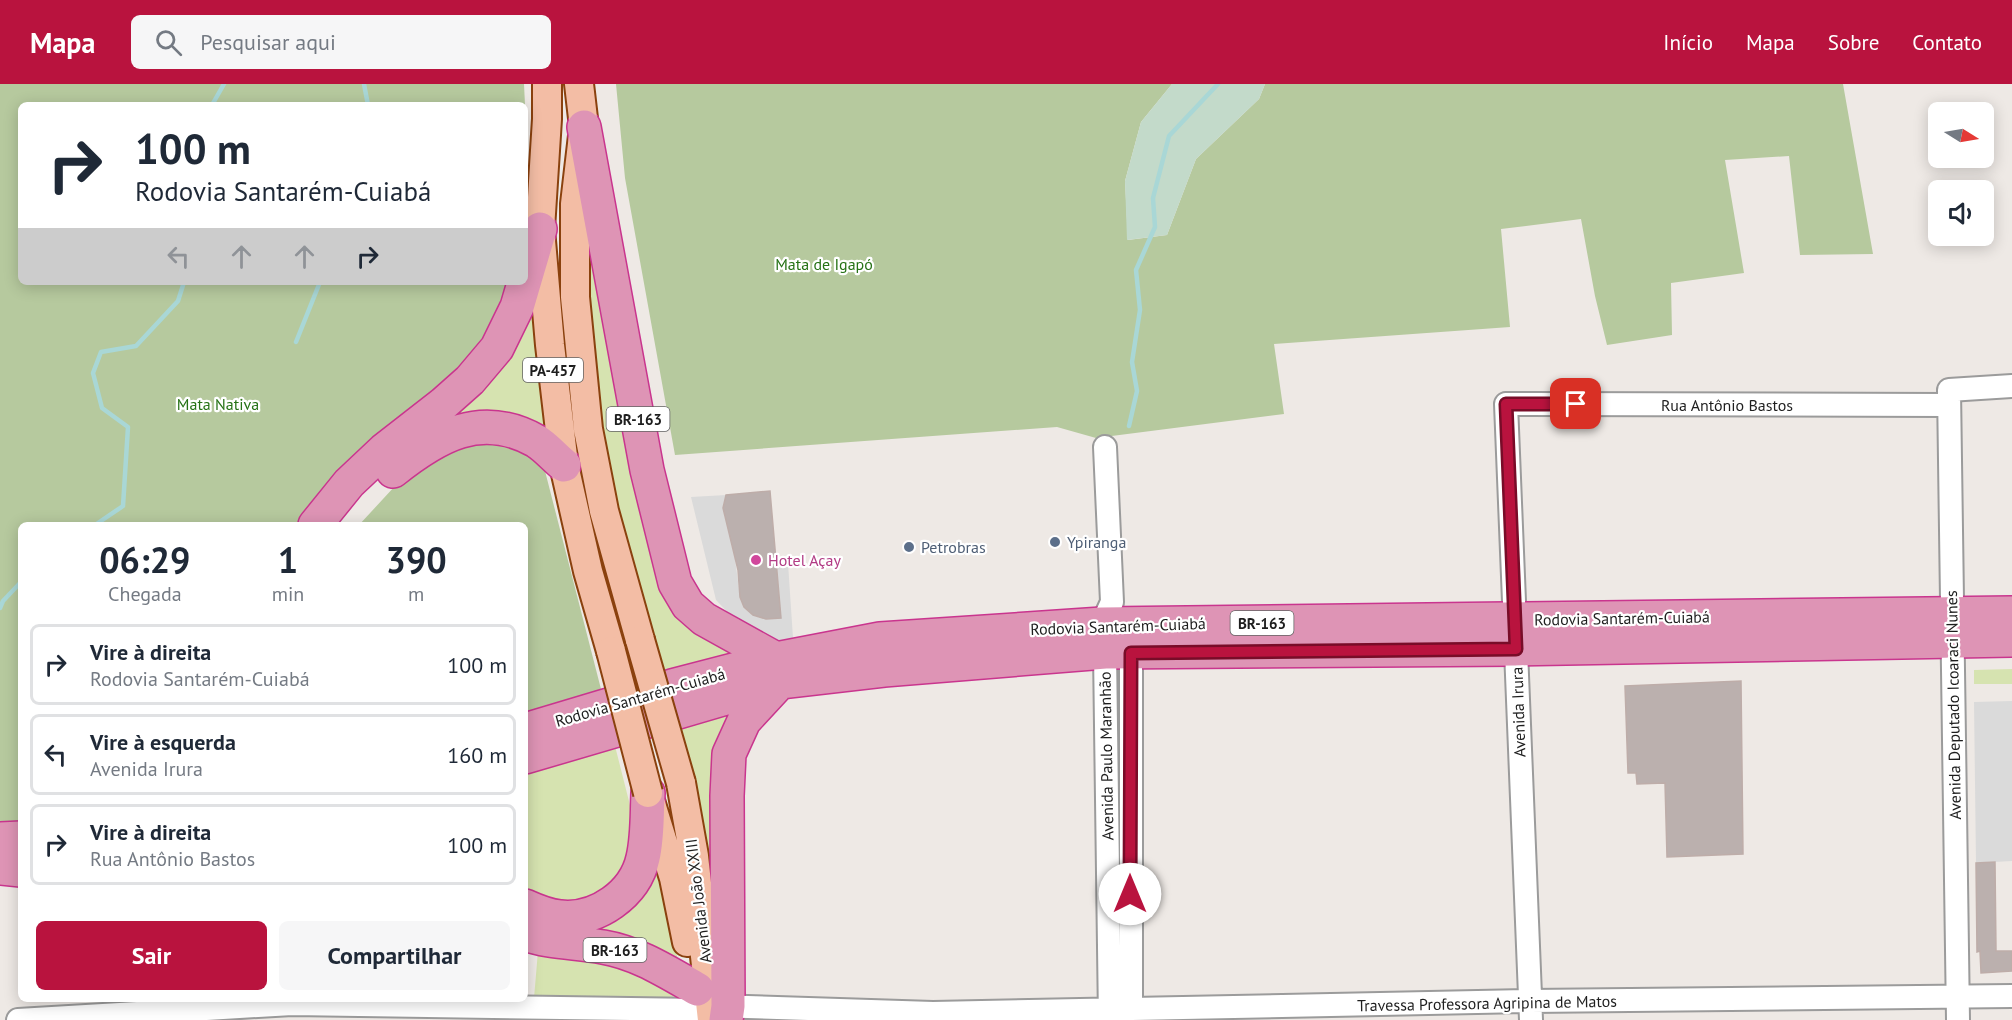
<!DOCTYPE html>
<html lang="pt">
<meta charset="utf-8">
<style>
body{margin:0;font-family:"PT Sans",sans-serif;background:#f6f6f7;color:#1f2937;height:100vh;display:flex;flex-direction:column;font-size:22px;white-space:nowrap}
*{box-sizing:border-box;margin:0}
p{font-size:20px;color:#747a83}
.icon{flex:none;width:33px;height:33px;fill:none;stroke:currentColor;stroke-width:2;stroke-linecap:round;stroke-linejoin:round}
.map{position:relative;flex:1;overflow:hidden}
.sheet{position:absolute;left:18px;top:438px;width:510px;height:480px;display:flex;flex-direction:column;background:#fff;border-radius:9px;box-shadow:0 3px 15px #0003}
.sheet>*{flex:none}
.guide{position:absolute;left:18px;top:18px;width:510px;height:183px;border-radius:9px;box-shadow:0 3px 15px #0003;background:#fff;color:#1f2937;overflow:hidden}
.needle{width:39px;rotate:101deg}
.fabs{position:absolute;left:1928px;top:18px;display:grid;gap:12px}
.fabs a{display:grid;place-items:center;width:66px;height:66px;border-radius:9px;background:#fff;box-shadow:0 3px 15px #0003;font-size:30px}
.pin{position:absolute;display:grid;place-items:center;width:51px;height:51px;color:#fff;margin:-26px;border-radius:12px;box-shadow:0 3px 9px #0006}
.me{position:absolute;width:66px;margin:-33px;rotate:0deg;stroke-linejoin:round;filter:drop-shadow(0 0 4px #0008)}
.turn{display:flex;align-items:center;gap:21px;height:126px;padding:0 18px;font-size:27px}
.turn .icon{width:78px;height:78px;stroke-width:2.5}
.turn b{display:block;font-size:42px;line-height:51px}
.lanes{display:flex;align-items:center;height:57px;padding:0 18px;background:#0003;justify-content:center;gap:30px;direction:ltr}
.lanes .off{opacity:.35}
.eta{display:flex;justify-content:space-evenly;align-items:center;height:102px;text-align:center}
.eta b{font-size:36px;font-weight:700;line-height:42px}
.action{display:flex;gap:12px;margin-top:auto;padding:12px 18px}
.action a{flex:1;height:69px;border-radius:9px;background:#b9133e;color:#fff;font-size:24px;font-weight:700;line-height:69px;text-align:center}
.action a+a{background:#f6f6f7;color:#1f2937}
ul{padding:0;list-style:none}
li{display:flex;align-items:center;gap:18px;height:81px;margin:0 12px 9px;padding:0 6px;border:3px solid #e0e1e3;border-radius:9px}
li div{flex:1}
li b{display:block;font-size:22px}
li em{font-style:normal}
header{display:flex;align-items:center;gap:36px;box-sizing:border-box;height:84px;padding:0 30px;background:#b9133e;color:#fff}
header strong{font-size:28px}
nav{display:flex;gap:33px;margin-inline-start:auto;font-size:21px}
.search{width:420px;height:54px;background:#f6f6f7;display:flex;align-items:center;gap:15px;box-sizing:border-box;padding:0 21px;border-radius:9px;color:#747a83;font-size:22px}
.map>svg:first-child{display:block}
.grass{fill:#d6e3b0}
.forest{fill:#b6c99e}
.wetland{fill:#c3daca}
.parking{fill:#dadada}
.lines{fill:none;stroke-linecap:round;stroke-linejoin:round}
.stream{stroke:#a9d7d6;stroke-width:4.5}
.building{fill:#bbb0ae;stroke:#beada9;stroke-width:1.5}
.minor-casing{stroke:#9b9b9b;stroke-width:26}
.major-casing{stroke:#8a410e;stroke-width:32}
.highway-casing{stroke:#c9358e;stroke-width:36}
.minor{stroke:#fff;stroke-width:22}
.major{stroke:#f3bda5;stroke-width:28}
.highway{stroke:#de94b5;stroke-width:33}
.major-bridge-casing{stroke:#8a410e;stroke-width:32;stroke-linecap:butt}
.major-bridge{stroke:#f3bda5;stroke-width:28}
.route-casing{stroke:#780c28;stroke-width:15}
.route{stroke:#b9133e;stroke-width:10}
.service-dot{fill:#5c6f8a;stroke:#fff;stroke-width:2}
.hotel-dot{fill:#d1479c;stroke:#fff;stroke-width:2}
.labels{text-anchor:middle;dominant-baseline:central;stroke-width:4.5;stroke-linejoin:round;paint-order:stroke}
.shield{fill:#fff;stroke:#626262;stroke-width:1.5}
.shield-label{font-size:15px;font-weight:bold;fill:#1e1e1e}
.park-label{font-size:16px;fill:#267216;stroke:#fff}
.street-label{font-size:16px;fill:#1e1e1e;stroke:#fff}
.service-label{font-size:16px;fill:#4e5e75;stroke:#fff;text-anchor:start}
.hotel-label{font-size:16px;fill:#b23c85;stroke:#fff;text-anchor:start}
</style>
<header>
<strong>Mapa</strong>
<div class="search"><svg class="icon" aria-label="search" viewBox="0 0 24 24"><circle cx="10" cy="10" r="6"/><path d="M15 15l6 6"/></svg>Pesquisar aqui</div>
<nav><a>Início</a><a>Mapa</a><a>Sobre</a><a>Contato</a></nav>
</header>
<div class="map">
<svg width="2012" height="936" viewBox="0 0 2012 936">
<rect width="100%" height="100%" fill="#eee9e5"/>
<path class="grass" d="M584,43l91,456 87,68 -102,27 -49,-197 -20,-132z
M535,193l15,164 -126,-7z
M2012,585v15h-38v-14z
M756,615l-17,18 -18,278 -15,-136 -26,-135z
M614,658l20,79 3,26 -23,44 -45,16 -44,-13v-118l11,-10z
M654,760l25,121 -107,-39z
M538,867l64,8 70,27 2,13 -140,-1z"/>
<path class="forest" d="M0,0h524l1,21h-504v177h489c-19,67 -66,106 -114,153 -31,30 -62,60 -93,90h-282v309l-21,1z
M616,0h556l-31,38 -16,59 3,59 39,-5 29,-76 63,-60 6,-15h578l30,170 -73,1 -11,-99 -64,4 19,113 -73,10 1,52 -65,10 -12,-49 -14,-77 -80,10 9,98 -236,17 10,70 -188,24 -39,-11 -382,28 -50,-277z
M515,358l30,29 57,222 -77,25v-193h-166l48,-52 43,-29z"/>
<path class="wetland" d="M1172,0h93l-6,15 -63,60 -29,76 -40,5 -2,-59 16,-59z"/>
<path class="parking" d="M726,411l-3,13 11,43 6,46 4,10 9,8 13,4 15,-1 -5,-49 12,-6 5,75 -12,4 -20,-2 -23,-17 -22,-23 -25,-103z
M2012,617v160l-36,2 -2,-161z"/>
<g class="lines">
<path class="stream" d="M364,0l4,21
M212,21l12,-21
M296,258l24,-60
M1129,342l8,-35 -5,-29 8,-52 -4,-40 19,-43 -2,-29 16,-62 49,-52
M95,441l28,-19 5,-79 -26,-19 -9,-35 8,-21 35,-6 42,-45 6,-19
M0,524l3,-7 18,-19"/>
</g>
<path class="building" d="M770,407l11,127 -15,1 -13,-4 -9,-8 -4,-10 -2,-27 -15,-62 3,-13z
M1741,597l2,173 -76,3 -2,-74 -28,1 -1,-11h-8l-3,-87z
M1995,778l1,89h16v20l-31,2 -1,-22 -3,1 -1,-89z"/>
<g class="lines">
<g class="minor-casing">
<path id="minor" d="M1105,363l7,155 -10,22 3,28 5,368
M1129,554l2,15v367
M715,922l218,7 597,-12 482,-5
M18,936l274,-16 408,6
M1531,936l-25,-616 443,1
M1958,936l-9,-630 63,-4"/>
</g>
<g class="major-casing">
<path id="major" d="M547,0v35l-7,110 10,116 14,120 24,106 23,80
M579,0l5,43 -9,77v93l13,132 16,82 36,129
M681,699l13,73 18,164
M651,720l23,74 13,64"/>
</g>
<g class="highway-casing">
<path id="highway" d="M584,43l63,343 28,113 13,22 16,14 72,40
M393,387c44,-35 88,-61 143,-30 10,6 19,17 28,24
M315,441l34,-42 35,-33 59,-46 27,-24 27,-32 20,-41 23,-78
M525,646l147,-44 104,-27 104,-20 222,-15 910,-11
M525,673l255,-75 104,-12 221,-18 411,-3 496,-9
M0,755l21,-1
M0,784l21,2
M525,822c11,5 23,10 35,11 37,4 75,-23 83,-59 5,-21 4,-43 5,-65
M525,850c25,9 52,8 78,13 35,6 64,25 94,42
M726,936l2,-14 -1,-210 2,-42 15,-33 36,-39"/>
</g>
<use href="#minor" class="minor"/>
<use href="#major" class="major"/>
<use href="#highway" class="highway"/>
<g class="major-bridge-casing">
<path id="major-bridge" d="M640,556l41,143
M611,567l37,142"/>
</g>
<use href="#major-bridge" class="major-bridge"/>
</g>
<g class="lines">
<g class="route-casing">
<path id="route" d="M1130,810l1,-241 385,-4 -10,-245h70"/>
</g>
<use href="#route" class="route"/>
</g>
<g class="service-dot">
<circle cx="1055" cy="458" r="6"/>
<circle cx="909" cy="463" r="6"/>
</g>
<circle class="hotel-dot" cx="756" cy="476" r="6"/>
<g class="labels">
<g class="shield">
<rect x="523" y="274" width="60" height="24" rx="4.5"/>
<rect x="606.5" y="323" width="63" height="24" rx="4.5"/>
<rect x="1230.5" y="527" width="63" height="24" rx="4.5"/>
<rect x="583.5" y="854" width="63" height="24" rx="4.5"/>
</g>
<g class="shield-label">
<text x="553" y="286">PA-457</text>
<text x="638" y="335">BR-163</text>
<text x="1262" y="539">BR-163</text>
<text x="615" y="866">BR-163</text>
</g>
<g class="park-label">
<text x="824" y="180">Mata de Igapó</text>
<text x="218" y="320">Mata Nativa</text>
</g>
<g class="street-label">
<text x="1727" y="321">Rua Antônio Bastos</text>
<text transform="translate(1622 534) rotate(-1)">Rodovia Santarém-Cuiabá</text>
<text transform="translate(1118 542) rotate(-2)">Rodovia Santarém-Cuiabá</text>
<text transform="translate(640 613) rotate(-16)">Rodovia Santarém-Cuiabá</text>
<text transform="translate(1953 621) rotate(-91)">Avenida Deputado Icoaraci Nunes</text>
<text transform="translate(1518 628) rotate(-92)">Avenida Irura</text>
<text transform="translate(1106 672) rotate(-91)">Avenida Paulo Maranhão</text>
<text transform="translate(698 817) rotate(-97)">Avenida João XXIII</text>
<text transform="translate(1487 919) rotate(-1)">Travessa Professora Agripina de Matos</text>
</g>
<g class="service-label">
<text x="1067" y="458">Ypiranga</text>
<text x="921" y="463">Petrobras</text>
</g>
<g class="hotel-label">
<text x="768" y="476">Hotel Açay</text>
</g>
</g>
</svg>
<div class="fabs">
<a><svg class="needle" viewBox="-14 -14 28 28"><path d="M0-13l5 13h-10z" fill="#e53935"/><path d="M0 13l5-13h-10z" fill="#747a83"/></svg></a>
<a><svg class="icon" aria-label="sound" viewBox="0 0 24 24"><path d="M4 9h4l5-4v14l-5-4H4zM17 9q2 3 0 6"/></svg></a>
</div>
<div class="pin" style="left:1576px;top:320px;background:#d93025"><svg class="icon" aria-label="arrive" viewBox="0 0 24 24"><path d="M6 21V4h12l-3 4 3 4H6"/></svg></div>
<svg class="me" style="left:1130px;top:810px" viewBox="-20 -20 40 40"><circle r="19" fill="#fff"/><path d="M0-13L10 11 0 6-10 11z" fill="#b9133e"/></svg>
<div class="guide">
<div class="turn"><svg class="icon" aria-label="right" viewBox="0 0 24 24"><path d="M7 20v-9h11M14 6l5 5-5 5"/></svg><div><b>100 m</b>Rodovia Santarém-Cuiabá</div></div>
<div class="lanes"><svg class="icon off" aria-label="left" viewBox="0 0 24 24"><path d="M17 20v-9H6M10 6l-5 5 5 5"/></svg><svg class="icon off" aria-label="ahead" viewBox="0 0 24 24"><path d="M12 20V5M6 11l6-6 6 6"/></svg><svg class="icon off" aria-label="ahead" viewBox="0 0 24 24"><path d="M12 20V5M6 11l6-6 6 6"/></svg><svg class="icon" aria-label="right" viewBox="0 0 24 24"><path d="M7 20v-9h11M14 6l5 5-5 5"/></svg></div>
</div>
<section class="sheet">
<div class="eta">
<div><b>06:29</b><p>Chegada</p></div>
<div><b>1</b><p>min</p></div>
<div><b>390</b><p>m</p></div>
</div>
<ul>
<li><svg class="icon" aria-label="right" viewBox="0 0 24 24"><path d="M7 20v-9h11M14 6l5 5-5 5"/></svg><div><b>Vire à direita</b><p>Rodovia Santarém-Cuiabá</p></div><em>100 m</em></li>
<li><svg class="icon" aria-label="left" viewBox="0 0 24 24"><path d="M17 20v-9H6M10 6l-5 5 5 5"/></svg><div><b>Vire à esquerda</b><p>Avenida Irura</p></div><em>160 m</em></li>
<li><svg class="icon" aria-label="right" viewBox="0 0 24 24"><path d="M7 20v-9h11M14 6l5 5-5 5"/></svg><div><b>Vire à direita</b><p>Rua Antônio Bastos</p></div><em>100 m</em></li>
</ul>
<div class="action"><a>Sair</a><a>Compartilhar</a></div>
</section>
</div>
